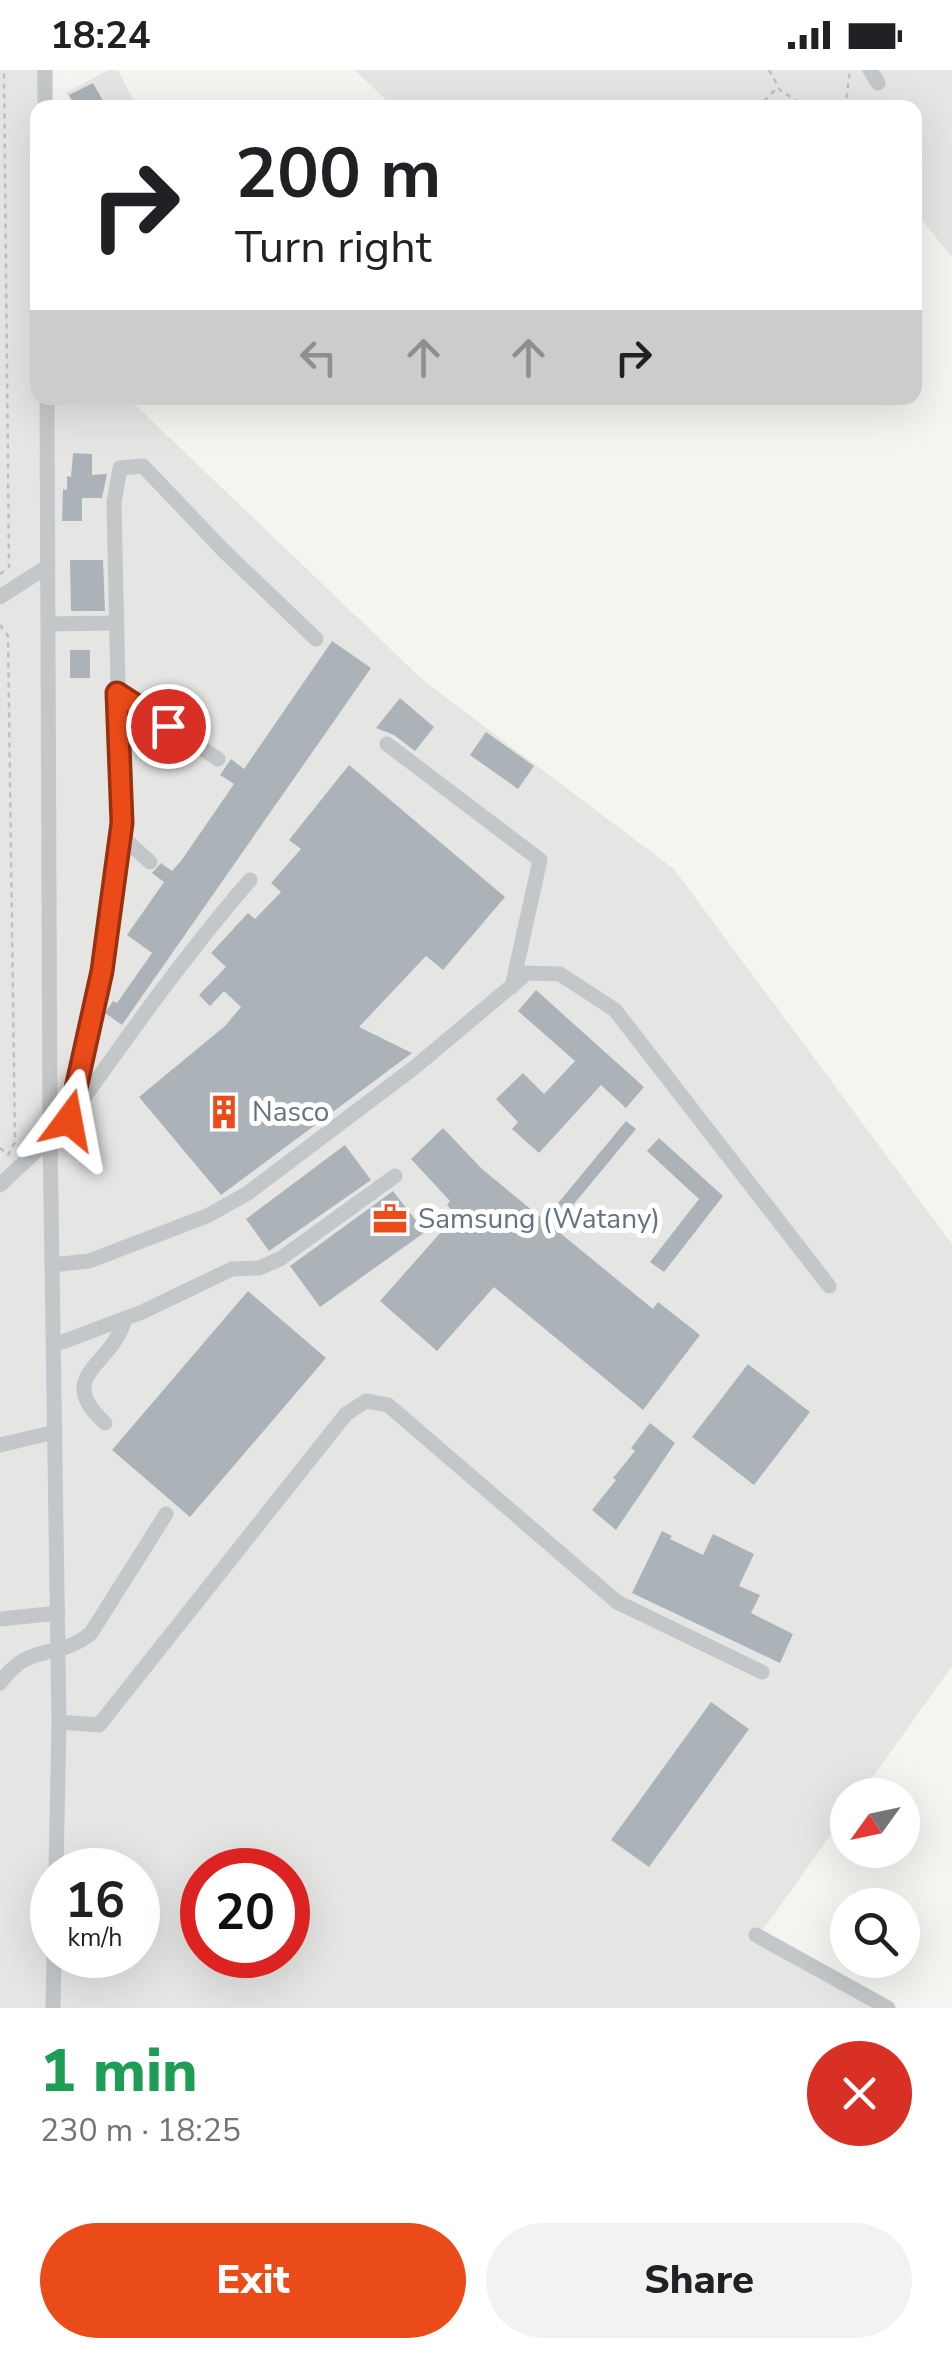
<!DOCTYPE html>
<meta charset="utf-8">
<style>
body{margin:0;font-family:"Nunito Sans",sans-serif;background:#f2f2f2;color:#202124;height:100vh;display:flex;flex-direction:column;font-size:38px;white-space:nowrap}
*{box-sizing:border-box;margin:0}
p{font-size:32px;color:#757577}
.icon{flex:none;width:55px;height:55px;fill:none;stroke:currentColor;stroke-width:2;stroke-linecap:round;stroke-linejoin:round}
.map{position:relative;height:1938px;overflow:hidden}
.details{display:flex;flex-direction:column;background:#fff;flex:1}
.details>*{flex:none}
.banner{position:absolute;left:30px;top:30px;width:892px;height:305px;border-radius:20px;box-shadow:0 10px 40px #0002;background:#fff;color:#202124;overflow:hidden}
.needle{width:65px;rotate:237deg}
.buttons{position:absolute;left:830px;top:1708px;display:grid;gap:20px}
.buttons a{display:grid;place-items:center;width:90px;height:90px;border-radius:50%;background:#fff;box-shadow:0 10px 40px #0002;font-size:50px}
.speed{position:absolute;left:30px;top:1778px;display:flex;gap:20px;font-size:50px;font-weight:700;text-align:center}
.speed>*{display:grid;place-content:center;width:130px;height:130px;border-radius:50%;background:#fff;box-shadow:0 10px 40px #0002;line-height:1}
.speed small{font-size:25px;font-weight:400}
.speed .limit{border:15px solid #d22;background:#fff;color:#111}
.pin{position:absolute;display:grid;place-items:center;width:85px;height:85px;color:#fff;margin:-42px;border:5px solid #fff;border-radius:50%;box-shadow:0 2px 10px #0007}
.me{position:absolute;width:110px;margin:-55px;rotate:13deg;stroke-linejoin:round;filter:drop-shadow(0 0 8px #0008)}
.turn{display:flex;align-items:center;gap:35px;height:210px;padding:0 40px;font-size:45px}
.turn .icon{width:130px;height:130px;stroke-width:2.5}
.turn b{display:block;font-size:70px;line-height:85px}
.lanes{display:flex;align-items:center;height:95px;padding:0 40px;background:#0003;justify-content:center;gap:50px;direction:ltr}
.lanes .off{opacity:.35}
.round{display:grid;place-items:center;flex:none;width:105px;height:105px;border-radius:52px;background:#f2f2f2}
.overview{display:flex;align-items:center;justify-content:space-between;height:170px;padding:0 40px}
h1{font-size:60px;font-weight:800;line-height:75px;color:#1e9e55}
.cta{display:flex;gap:20px;margin-top:auto;padding:20px 40px}
.cta a{flex:1;height:115px;border-radius:60px;background:#eb4a19;color:#fff;font-size:40px;font-weight:800;line-height:115px;text-align:center}
.cta a+a{background:#f2f2f2;color:#202124}
.status{display:flex;justify-content:space-between;align-items:center;height:70px;padding:0 50px;background:#fff;direction:ltr}
.status svg{height:28px;fill:currentColor}
.map>svg:first-child{display:block}
.built{fill:#e5e6e4;fill-rule:evenodd}
.building{fill:#abb3b8}
.lines{fill:none;stroke-linecap:round;stroke-linejoin:round}
.path{stroke:#bdbfc1;stroke-width:2.5;stroke-dasharray:5 5;stroke-linecap:butt}
.minor{stroke:#c4c7ca;stroke-width:15}
.route-casing{stroke:#993010;stroke-width:25}
.route{stroke:#eb4a19;stroke-width:18}
.labels{text-anchor:middle;dominant-baseline:central;stroke-width:10;stroke-linejoin:round;paint-order:stroke}
.poi-label{font-size:28px;fill:#627483;stroke:#fff;text-anchor:start}
</style>
<div class="status"><b>18:24</b><svg viewBox="0 0 49 12"><path d="M0 12V9h3v3zM5 12V6h3v6zM10 12V3h3v9zM15 12V0h3v12zM26 1h20v11H26zM47 4h2v5h-2z"/></svg></div>
<div class="map">
<svg width="952" height="1938" viewBox="0 0 952 1938">
<rect width="100%" height="100%" fill="#f4f5f0"/>
<path class="built" d="M0,0h39l-1,328h90l296,283 250,188 278,375v422l-92,129h-12l-1,17 -87,122 120,74h-880zM52,1800h86v85h-86zM202,1800h86v85h-86z
M108,0h10l19,37h-63l-8,-14z
M354,0h598v187l-37,-45v-104l-521,-1z"/>
<path class="building" d="M93,13l14,25h-31l-7,-13z
M73,383l19,1v21l15,-1 -5,24h-20v23h-20l1,-32 4,1v-14l4,1z
M70,490h33l2,51h-34z
M332,571l39,27 -249,357 -17,-12 8,-12 4,2 35,-50 -25,-18 37,-53 -12,-9 9,-10 11,8 9,-10 53,-77 -14,-9 11,-16 13,10z
M70,580h20v28h-20z
M400,628l34,29 -19,24 -21,-16 -18,-7z
M486,662l48,34 -16,23 -48,-34z
M349,695l156,132 -62,73 -17,-14 -67,71 53,26 -191,142 -82,-98 86,-71 16,-19 -17,-16 -14,15 -11,-11 27,-28 -15,-14 37,-40 7,6 26,-27 -10,-9 30,-34 -12,-9z
M536,920l108,97 -18,21 -25,-23 -62,68 -27,-24 6,-7 -22,-23 27,-26 21,21 31,-33 -57,-50z
M626,1051l10,8 -82,99 99,81 5,-7 42,33 -57,75 -149,-123 -57,64 -57,-50 76,-86 -9,-10 3,-4 -39,-42 32,-31 39,41 62,51z
M659,1068l64,58 -59,76 -14,-10 49,-63 -52,-48z
M345,1075l26,35 -102,71 -23,-32z
M393,1121l32,41 -105,75 -30,-41z
M248,1221l78,67 -136,159 -78,-67z
M748,1294l62,48 -56,73 -62,-48z
M650,1353l25,20 -59,87 -24,-20 24,-30 -3,-2 22,-27 -4,-3z
M662,1461l10,5 -2,3 33,16 10,-21 41,20 -15,32 21,9 -9,18 42,21 -13,29 -148,-70z
M711,1632l38,27 -100,138 -38,-27z"/>
<g class="lines">
<path class="path" d="M769,0l11,20 27,18
M757,38l20,-20
M845,38l5,-38
M0,504l9,-7 -5,-497
M0,555l8,11 7,506 -7,13 -8,-7"/>
<path class="minor" d="M45,0v38
M870,0l8,13
M47,328l3,737 9,587 -3,148
M0,527l48,-31
M48,554l68,-1
M117,623l101,66
M387,674l153,116 -28,127
M120,765l30,27
M71,1046c57,-80 114,-161 179,-236
M0,1115l69,-65 33,-149 19,-148 -7,-320 6,-35 23,-2 81,85 92,88
M52,1195l37,-4 118,-45 41,-23 167,-126 112,-94 33,1 55,36 214,276
M54,1275l88,-33 90,-43 27,-1 21,-9 115,-83
M105,1353c-53,-48 9,-57 20,-105
M0,1375l55,-13
M0,1549l58,-6
M0,1613c31,-43 56,-21 91,-50l75,-119
M59,1652l40,3 247,-311 20,-13 22,4 229,197 145,70
M756,1865l132,73
M53,1938l1,-53"/>
</g>
<g class="lines">
<g class="route-casing">
<path id="route" d="M69,1050l33,-149 20,-148 -5,-130 51,33"/>
</g>
<use href="#route" class="route"/>
</g>
<defs>
<g id="building-bare" transform="scale(2.7)"><path d="M-4-6H4V6H1V3H-1V6H-4ZM-2.5-4.3h1.7v1.8h-1.7ZM.8-4.3h1.7v1.8H.8ZM-2.5-1h1.7V.8h-1.7ZM.8-1h1.7V.8H.8Z" fill="#eb4a19" stroke="#fff" stroke-width="2.5" paint-order="stroke"/></g>
<g id="office-bare" transform="scale(2.7)"><path d="M-6-3h4V-5.5h4V-3h4V5H-6ZM-1-4.5V-3h2v-1.5ZM-6 0V1H6V0Z" fill="#eb4a19" stroke="#fff" stroke-width="2.5" paint-order="stroke"/></g>
</defs>
<g fill-rule="evenodd">
<use href="#building-bare" x="224" y="1042"/>
<use href="#office-bare" x="390" y="1149"/>
</g>
<g class="labels">
<g class="poi-label">
<text x="252" y="1042">Nasco</text>
<text x="418" y="1149">Samsung (Watany)</text>
</g>
</g>
</svg>
<div class="buttons">
<a><svg class="needle" viewBox="-14 -14 28 28"><path d="M0-13l5 13h-10z" fill="#e53935"/><path d="M0 13l5-13h-10z" fill="#757577"/></svg></a>
<a><svg class="icon" aria-label="search" viewBox="0 0 24 24"><circle cx="10" cy="10" r="6"/><path d="M15 15l6 6"/></svg></a>
</div>
<div class="speed"><div>16<small>km/h</small></div><div class="limit">20</div></div>
<div class="pin" style="left:168px;top:656px;background:#d93025"><svg class="icon" aria-label="arrive" viewBox="0 0 24 24"><path d="M6 21V4h12l-3 4 3 4H6"/></svg></div>
<svg class="me" style="left:69px;top:1050px" viewBox="-20 -20 40 40"><path d="M0-17L14 15 0 8-14 15z" fill="#eb4a19" stroke="#fff" stroke-width="4"/></svg>
<div class="banner">
<div class="turn"><svg class="icon" aria-label="right" viewBox="0 0 24 24"><path d="M7 20v-9h11M14 6l5 5-5 5"/></svg><div><b>200 m</b>Turn right</div></div>
<div class="lanes"><svg class="icon off" aria-label="left" viewBox="0 0 24 24"><path d="M17 20v-9H6M10 6l-5 5 5 5"/></svg><svg class="icon off" aria-label="ahead" viewBox="0 0 24 24"><path d="M12 20V5M6 11l6-6 6 6"/></svg><svg class="icon off" aria-label="ahead" viewBox="0 0 24 24"><path d="M12 20V5M6 11l6-6 6 6"/></svg><svg class="icon" aria-label="right" viewBox="0 0 24 24"><path d="M7 20v-9h11M14 6l5 5-5 5"/></svg></div>
</div>
</div>
<section class="details">
<div class="overview"><div><h1>1 min</h1><p>230 m · 18:25</p></div><a class="round" style="background:#d93025;color:#fff"><svg class="icon" aria-label="close" viewBox="0 0 24 24"><path d="M6 6l12 12M18 6L6 18"/></svg></a></div>
<div class="cta"><a>Exit</a><a>Share</a></div>
</section>
